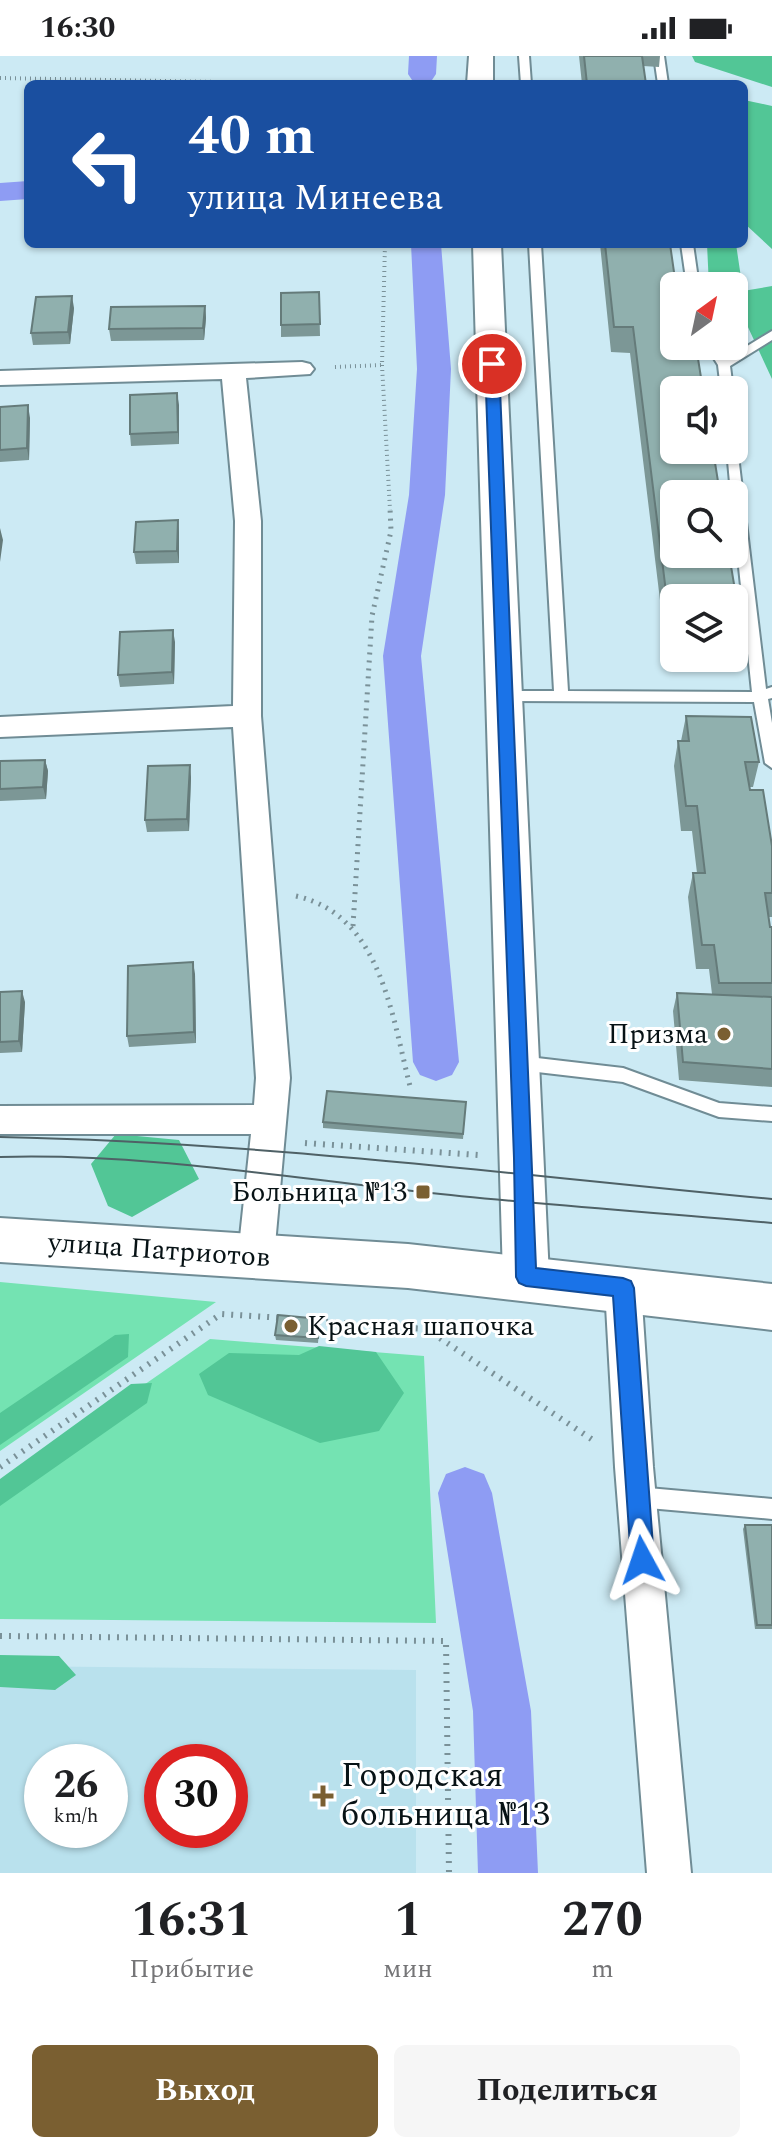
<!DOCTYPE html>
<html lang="ru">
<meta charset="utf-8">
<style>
body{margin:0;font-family:Spectral,serif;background:#f6f6f6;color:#202124;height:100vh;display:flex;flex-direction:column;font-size:30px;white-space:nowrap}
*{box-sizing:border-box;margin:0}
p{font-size:26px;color:#757577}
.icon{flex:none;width:44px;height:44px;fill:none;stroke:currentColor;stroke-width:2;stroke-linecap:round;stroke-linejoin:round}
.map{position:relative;height:1817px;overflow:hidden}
.details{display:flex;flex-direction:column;background:#fff;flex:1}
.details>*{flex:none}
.top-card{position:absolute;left:24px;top:24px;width:724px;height:168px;border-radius:12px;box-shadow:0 2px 6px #0004;background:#1a4fa0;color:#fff;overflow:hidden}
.needle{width:52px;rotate:33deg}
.controls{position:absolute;left:660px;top:216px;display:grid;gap:16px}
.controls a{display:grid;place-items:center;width:88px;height:88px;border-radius:12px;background:#fff;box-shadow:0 2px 6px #0004;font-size:40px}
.speed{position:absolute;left:24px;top:1688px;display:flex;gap:16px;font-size:40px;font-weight:700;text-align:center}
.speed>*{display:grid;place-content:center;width:104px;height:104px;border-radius:50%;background:#fff;box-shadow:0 2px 6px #0004;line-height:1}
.speed small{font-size:20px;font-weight:400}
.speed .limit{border:12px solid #d22;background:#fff;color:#111}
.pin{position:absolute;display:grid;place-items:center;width:68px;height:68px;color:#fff;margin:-34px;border:4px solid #fff;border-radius:50%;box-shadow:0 2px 8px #0007}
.me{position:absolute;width:88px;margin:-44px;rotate:355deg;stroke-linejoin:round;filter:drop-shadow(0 0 6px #0008)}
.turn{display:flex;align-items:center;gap:28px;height:168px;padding:0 32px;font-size:36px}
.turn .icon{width:104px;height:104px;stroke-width:2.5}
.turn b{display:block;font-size:56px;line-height:68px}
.eta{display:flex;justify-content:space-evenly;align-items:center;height:136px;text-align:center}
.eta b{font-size:48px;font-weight:700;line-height:56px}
.primary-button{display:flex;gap:16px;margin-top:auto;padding:16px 32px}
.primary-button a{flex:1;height:92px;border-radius:12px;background:#7a5f31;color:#fff;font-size:32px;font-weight:700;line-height:92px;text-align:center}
.primary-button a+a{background:#f6f6f6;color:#202124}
.status{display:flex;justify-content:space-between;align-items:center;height:56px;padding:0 40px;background:#fff;direction:ltr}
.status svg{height:22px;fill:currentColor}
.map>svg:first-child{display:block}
.built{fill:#b9e1ed;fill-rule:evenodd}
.green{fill:#74e3b2}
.forest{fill:#52c696}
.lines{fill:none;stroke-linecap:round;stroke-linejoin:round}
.canal{fill:#8e9cf3;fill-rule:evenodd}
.service-casing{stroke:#708c95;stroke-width:4}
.minor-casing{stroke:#708c95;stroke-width:4}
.tertiary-casing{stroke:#708c95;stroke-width:4}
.secondary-casing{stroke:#708c95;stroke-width:4}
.path-far2{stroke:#7a9198;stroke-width:4;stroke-dasharray:1 4;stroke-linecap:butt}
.path-far1{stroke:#7a9198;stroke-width:5;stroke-dasharray:2 6;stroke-linecap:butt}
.path{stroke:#7a9198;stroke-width:6;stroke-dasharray:2 7;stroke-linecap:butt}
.service{fill:#fff;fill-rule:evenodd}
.minor{fill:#fff;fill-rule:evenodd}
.tertiary{fill:#fff;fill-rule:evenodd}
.secondary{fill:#fff;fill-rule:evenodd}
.tram{stroke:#4f6166;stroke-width:2}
.wall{fill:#7c9796}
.shaded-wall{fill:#657b7a}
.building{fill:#90b0ae;stroke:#657b7a;stroke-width:2}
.route{fill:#1a73e8;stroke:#114b97;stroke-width:2}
.poi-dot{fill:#7a5f31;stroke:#fff;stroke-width:3}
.labels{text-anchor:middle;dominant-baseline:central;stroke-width:6;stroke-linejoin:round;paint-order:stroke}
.poi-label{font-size:28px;fill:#071215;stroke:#fff;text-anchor:end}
.street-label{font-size:28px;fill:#071215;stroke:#fff}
.near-poi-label{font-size:34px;fill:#071215;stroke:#fff;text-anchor:start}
</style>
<div class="status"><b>16:30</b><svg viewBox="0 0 49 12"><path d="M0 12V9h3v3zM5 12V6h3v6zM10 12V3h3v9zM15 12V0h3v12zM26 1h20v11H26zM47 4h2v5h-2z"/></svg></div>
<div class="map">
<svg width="772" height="1817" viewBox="0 0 772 1817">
<rect width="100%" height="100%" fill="#cceaf4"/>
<path class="built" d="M0,1610l416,4v203h-416zM42,1706h68v68h-68zM162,1706h68v68h-68z"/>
<path class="green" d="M0,1226l216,20 -216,149z
M210,1283l214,17 12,267 -436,-4v-134z"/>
<path class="forest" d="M692,0h80v31l-77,-25z
M744,44l28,6v143l-28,-26z
M707,188h29l7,47 29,-5v93l-25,-54 -13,-4v-35h-25z
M116,1078l63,6 20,39 -67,38 -24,-11 -17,-42z
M129,1278l-1,23 -128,88v-32l115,-78z
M319,1290l57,6 28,41 -25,38 -59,12 -112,-48 -9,-21 30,-21 70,2z
M152,1327l-5,20 -147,103v-27l131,-95z
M0,1599l59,1 17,19 -21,15 -55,-3z"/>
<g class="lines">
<path class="canal" d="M409,0h28l-1,18 -4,6 -10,2 -10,-2 -4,-6z
M28,125v18l-28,2v-18z
M411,188h30l10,125 -6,126 -24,161 38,406 -7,13 -16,6 -16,-6 -7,-13 -30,-406 26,-161 8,-126z
M465,1411l19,7 8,19 39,218 7,162h-60l-5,-162 -35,-218 8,-19z"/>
<g class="service-casing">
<path id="service" d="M519,0h10l2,28h-10z
M654,0h10l4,28h-10z
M529,188h12l27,447 184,1 -18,-173v-25h-3l-4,-44 10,-3 29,242 6,-2v11l-4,1 4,24v45l-7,-5 -11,-61 -249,-1 -7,-5 7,-5h49z
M681,188h12l6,42h-12z
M772,275v9l-42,26 3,24h-12l-3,-25 -12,-19h12l8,13z
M520,1000l103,12 96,35 53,4v14l-53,-4 -96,-35 -103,-12 -6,-2 -2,-5 2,-5z
M637,1431l135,12v20l-135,-12 -7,-3 -3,-7 3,-7z"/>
</g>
<g class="minor-casing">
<path id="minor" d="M302,306l8,2 4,5 -4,5 -64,4 15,143v195l29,362 -16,178 -5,11 -13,5 -13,-5 -5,-11 13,-122h-251v-28l254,-1 2,-27 -23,-351 -233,10v-20l233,-11 2,-185 -13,-142 -222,6v-14z
M623,1216l13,4 5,12 12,179 38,406h-44l-32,-406 -10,-179 5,-12z"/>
</g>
<g class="tertiary-casing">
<path id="tertiary" d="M469,0h24v28h-26z
M473,188h28l48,1033 -7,14 -16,6 -16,-6 -7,-14z"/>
</g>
<g class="secondary-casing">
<path id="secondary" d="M0,1162l408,26 364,40v46l-364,-42 -408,-26z"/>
</g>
<path class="path-far2" d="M0,22l332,6
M382,309l8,145
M335,311l47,-2 3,-121"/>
<path class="path-far1" d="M296,840c86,19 96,122 115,194
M353,870l19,-310 19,-85 -1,-23"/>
<path class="path" d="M305,1087l173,12
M317,1265l109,8 167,111
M0,1411l221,-153 62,4
M0,1580l446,5 3,232"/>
<use href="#service" class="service"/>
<use href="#minor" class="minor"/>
<use href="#tertiary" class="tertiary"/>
<use href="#secondary" class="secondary"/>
<path class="tram" d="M0,1081c258,5 515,38 772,62
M0,1101c142,-4 281,20 422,35 116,13 233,20 350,31"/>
</g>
<path class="wall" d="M579,0h81l-1,11 -16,-1 3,18h-64z
M600,188h70l4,42 64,322 -4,18v-28h-60v35h-10l-34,-280 -19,-1z
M319,236l1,44 -39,1v-12z
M205,250l1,12 -2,22 -93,1 -2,-12z
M74,252l-4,36 -37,1 -2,-12z
M179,349v39l-48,2 -1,-12z
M0,351l30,11 -1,42 -29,2z
M178,464l1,13v30l-43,1 -2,-12z
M175,586l-1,42 -54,3 -2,-12z
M686,660l73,46 -6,25h-4l23,59v71h-4l2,10h2v160l-93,-7 -6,-69 4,-18 35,1 -3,-25h-13l-8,-72 5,-24h4l-5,-42h-11l-7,-65 4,-25h3z
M45,704l3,11 -2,28 -46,2v-40z
M191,721l-2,54 -42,1 -2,-12z
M195,918l1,69 -67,4 -2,-11z
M0,936l25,10 -3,50 -22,1z
M466,1046l-3,37 -140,-11v-6z
M320,1263l-2,24 -42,-3 -1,-5z
M745,1469h27v104h-17l-12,-100z"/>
<path class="shaded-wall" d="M72,240l2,12 -4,36 -2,-12z
M205,250l1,12 -2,22 -1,-12z
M177,337l2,12v39l-1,-12z
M28,349l2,13 -1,42 -2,-12z
M178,464l1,13v30l-2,-12z
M0,472l3,12 -3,22z
M173,574l2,12 -1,42 -2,-12z
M45,704l3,11 -2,28 -3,-12z
M190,709l1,12 -2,54 -2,-12z
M193,906l2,12 1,69 -2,-11z
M22,935l3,11 -3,50 -3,-11z"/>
<path class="building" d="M584,0h58l4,28h-59z
M605,188h65l6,42h-2v60h22l7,44h-29v60h39l7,44h-46v60h55l9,54h-4v-10h-60v10h-6l-35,-281h-19z
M319,236l1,32 -39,1v-32z
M72,240l-4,36 -37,1 5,-36z
M205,250l-2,22 -94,1 2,-22z
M177,337l1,39 -48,2v-39z
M28,349l-1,43 -27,2v-43z
M178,464l-1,31 -43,1 2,-30z
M173,574l-1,42 -54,3 2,-43z
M686,660l65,1 8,45h-14l5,28h13l9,56v47h-7l5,34h2v56h-53l-5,-38h-12l-9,-72h12l-8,-67h-11l-8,-65h11z
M45,704l-2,27 -43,2v-28z
M190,709l-3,54 -42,1 3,-54z
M193,906l1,70 -67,4 1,-70z
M22,935l-3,50 -19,1v-50z
M677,937l95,4v72l-89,-7z
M327,1035l139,11 -3,32 -140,-12z
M278,1259l42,4 -2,19 -43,-3z
M745,1469h27v100h-15z"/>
<path class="route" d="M492,304l7,4 37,904 87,10 8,3 3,7 20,272 -4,8 -8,3 -8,-3 -3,-8 -18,-264 -87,-10 -7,-3 -3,-6 -2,-119 -29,-794z"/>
<g class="poi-dot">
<circle cx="724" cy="978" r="8"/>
<rect x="415" y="1128" width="16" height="16" rx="4"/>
<circle cx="291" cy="1270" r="8"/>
<path d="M319 1728h8v8h8v8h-8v8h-8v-8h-8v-8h8z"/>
</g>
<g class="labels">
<g class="poi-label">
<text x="708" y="978">Призма</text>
<text x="407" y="1136">Больница №13</text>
<text x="307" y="1270" text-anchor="start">Красная шапочка</text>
</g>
<g class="street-label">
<text transform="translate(159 1194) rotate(4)">улица Патриотов</text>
</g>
<g class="near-poi-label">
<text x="341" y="1720">Городская<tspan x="341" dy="39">больница №13</tspan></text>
</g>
</g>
</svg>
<div class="controls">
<a><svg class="needle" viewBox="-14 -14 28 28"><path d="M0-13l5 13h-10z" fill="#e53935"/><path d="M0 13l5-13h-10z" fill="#757577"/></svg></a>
<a><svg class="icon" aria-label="sound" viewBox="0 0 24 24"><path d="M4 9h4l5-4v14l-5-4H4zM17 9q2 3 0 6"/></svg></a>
<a><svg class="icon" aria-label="search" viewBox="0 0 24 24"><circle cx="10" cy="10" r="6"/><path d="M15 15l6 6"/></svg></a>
<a><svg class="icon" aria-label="layers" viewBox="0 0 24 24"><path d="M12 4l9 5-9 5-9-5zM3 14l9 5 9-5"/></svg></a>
</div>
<div class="speed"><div>26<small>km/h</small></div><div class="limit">30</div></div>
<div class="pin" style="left:492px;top:308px;background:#d93025"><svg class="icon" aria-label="arrive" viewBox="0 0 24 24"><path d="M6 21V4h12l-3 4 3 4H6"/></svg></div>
<svg class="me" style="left:642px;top:1504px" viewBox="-20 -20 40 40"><path d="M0-17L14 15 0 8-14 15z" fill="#1a73e8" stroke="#fff" stroke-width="4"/></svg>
<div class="top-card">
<div class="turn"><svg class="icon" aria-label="left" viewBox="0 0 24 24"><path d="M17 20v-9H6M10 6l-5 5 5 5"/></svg><div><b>40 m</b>улица Минеева</div></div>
</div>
</div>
<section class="details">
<div class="eta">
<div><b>16:31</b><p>Прибытие</p></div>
<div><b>1</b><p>мин</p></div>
<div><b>270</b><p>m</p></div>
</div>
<div class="primary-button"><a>Выход</a><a>Поделиться</a></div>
</section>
